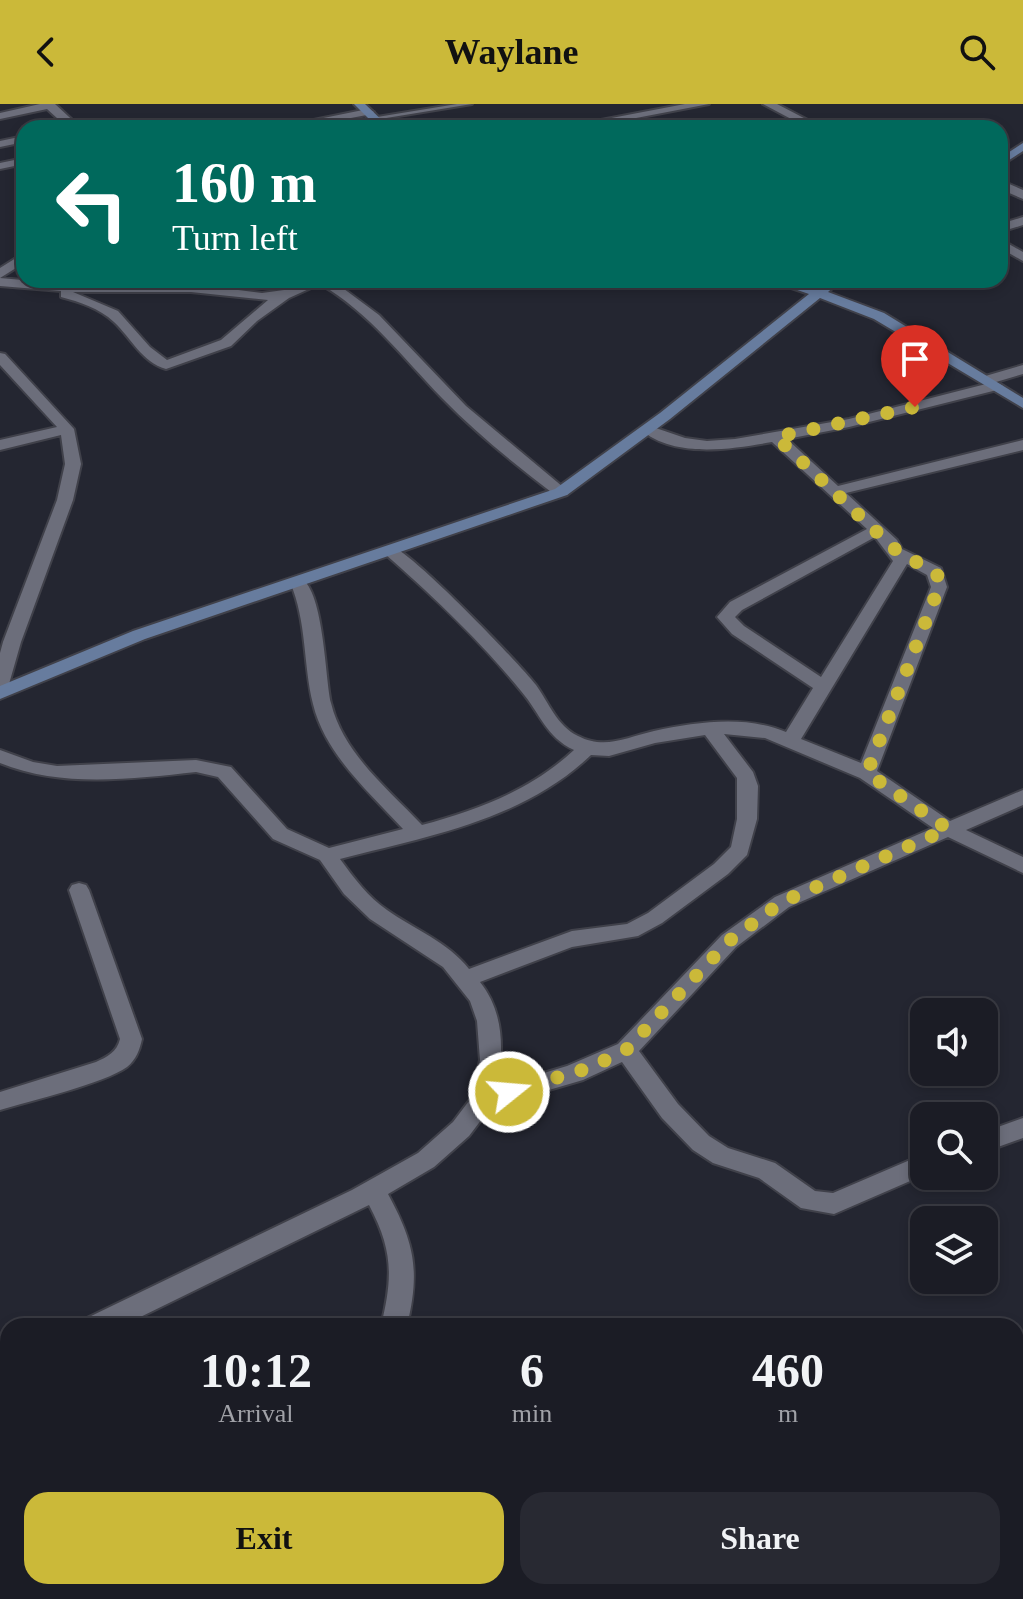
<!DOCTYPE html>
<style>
body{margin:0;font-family:"Times New Roman",serif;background:#282932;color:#f1f3f6;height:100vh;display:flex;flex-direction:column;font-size:30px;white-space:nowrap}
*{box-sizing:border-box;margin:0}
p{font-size:26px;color:#a0a1a7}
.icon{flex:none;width:44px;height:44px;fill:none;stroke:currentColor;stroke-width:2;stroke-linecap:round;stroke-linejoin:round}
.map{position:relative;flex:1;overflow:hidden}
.details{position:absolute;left:0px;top:1214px;width:1024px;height:282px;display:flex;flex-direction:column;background:#1b1c25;border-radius:24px 24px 0 0;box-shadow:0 4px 12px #0003,0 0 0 2px #393a42}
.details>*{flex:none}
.banner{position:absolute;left:16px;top:16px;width:992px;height:168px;border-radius:24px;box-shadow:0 4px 12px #0003,0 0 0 2px #393a42;background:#00695c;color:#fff;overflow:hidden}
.fabs{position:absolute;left:910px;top:894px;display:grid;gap:16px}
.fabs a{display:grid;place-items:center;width:88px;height:88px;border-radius:16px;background:#1b1c25;box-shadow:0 4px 12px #0003,0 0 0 2px #393a42;font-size:40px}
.pin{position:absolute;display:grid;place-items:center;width:68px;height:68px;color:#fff;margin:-82px -34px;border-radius:50% 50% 50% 0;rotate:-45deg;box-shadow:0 0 8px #0007}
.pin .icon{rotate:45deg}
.me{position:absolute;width:88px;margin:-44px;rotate:73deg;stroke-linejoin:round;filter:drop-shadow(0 0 6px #0008)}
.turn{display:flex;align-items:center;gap:28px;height:168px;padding:0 24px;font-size:36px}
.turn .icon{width:104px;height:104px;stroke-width:2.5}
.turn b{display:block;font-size:56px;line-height:68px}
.eta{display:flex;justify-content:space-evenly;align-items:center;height:136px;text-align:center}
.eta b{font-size:48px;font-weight:800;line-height:56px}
.button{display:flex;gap:16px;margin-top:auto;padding:16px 24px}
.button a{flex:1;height:92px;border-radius:24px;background:#cbb939;color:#111;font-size:32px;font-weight:800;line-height:92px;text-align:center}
.button a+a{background:#282932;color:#f1f3f6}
header{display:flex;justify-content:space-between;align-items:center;height:104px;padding:0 24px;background:#cbb939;color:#111;font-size:36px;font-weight:800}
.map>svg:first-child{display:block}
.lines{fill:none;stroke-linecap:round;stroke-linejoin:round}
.lane-casing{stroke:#40414a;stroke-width:4}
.street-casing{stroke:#40414a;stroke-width:4}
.secondary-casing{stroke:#40414a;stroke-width:4}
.lane{fill:#6c6e7b;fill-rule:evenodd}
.street{fill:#6c6e7b;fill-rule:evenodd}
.secondary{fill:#677c9e;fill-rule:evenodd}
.route{stroke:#cbb939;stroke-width:14;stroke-dasharray:0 25.2}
</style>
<header><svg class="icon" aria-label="back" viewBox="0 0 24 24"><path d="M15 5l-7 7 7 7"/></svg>Waylane<svg class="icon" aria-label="search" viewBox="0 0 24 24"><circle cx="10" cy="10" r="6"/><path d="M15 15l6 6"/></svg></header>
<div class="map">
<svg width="1023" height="1495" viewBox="0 0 1023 1495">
<rect width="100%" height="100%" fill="#242631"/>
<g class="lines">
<g class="lane-casing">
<path id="lane" d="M457,0h15l-98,16 -3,-2z"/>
</g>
<g class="street-casing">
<path id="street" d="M40,0h15l26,24h-13l-21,-19 -47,10v-6z
M685,0h24l-125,24h-25z
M763,0h14l46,24h-15z
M368,5l6,3 -2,2 -74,14h-24z
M24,32v6l-24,5v-6z
M24,54v6l-24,5v-6z
M1000,76l23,10v9l-23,-10z
M1023,113v8l-23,7v-8z
M1000,135l23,13v9l-23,-13z
M24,149v10l-24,15v-10z
M0,174l68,6h123l71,9 22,-3 23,-10h25l47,35 87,91 103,86 -2,3h-12c-39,-30 -78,-61 -113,-97 -39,-40 -72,-85 -122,-114l-31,14 -32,23 -26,25 -65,23c-24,-7 -35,-31 -52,-47 -15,-14 -34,-20 -53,-25v-6l-61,-5zM73,188h118l77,8 -47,40 -54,20 -17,-13 -32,-36z
M0,249l5,1 69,75 7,35 -8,36 -52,142 -12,42 -9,6v-37l3,-11 54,-142 8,-36 -4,-29 -61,15v-10l57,-13 -57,-62z
M1023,261v9l-27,8 7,4 -2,3 -152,38 -62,12 51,47 185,-46v10l-177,43 51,47 5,9 39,19 6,19 -70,184 73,50 73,-31v15l-57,25 57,27v16l-75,-36 -159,70 -53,40 -97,104 39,53 31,32 19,12 47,15 40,28 18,2 91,-39v21l-90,39 -33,-6 -42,-30 -46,-15 -20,-13 -31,-32 -40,-56 -39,18 -92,27 -22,29 -35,31 -46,27c27,50 32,77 19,132h-26c12,-49 12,-76 -12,-121l-247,121h-39l4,-8 265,-128 66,-37 35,-31 19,-25 8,-37 -3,-39 -7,-20 -27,-34 -73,-48 -26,-25 -24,-34 -47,-21 -55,-62 -22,-5c-64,7 -135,16 -196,-9v-13l33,12 24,4 139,-6 35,7 56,62 42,19 74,-19c-34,-37 -78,-75 -90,-125 -10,-41 -6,-82 -23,-122l8,-5c26,7 27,102 33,126 12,50 57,86 91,122 56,-15 109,-35 152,-75 -28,-13 -34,-37 -53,-59 -37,-46 -91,-98 -136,-137v-6l6,-2c20,5 128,117 145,139 13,18 21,41 42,51 27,14 49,1 76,-5 43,-9 91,-16 132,1l27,-44 -81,-54 -15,-17 13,-15 137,-73 -95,-87c-40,7 -98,17 -132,-13l7,-4 38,13 22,3 28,-2 114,-20 137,-35 -6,-4 2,-3zM875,433l18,24 -72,116 -77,-51 -9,-9 7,-7zM907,460l20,11 4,12 -70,176 -60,-24zM724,630l41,4 95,40 73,50 -158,69 -53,38 -104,109 -51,22 -70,21c7,-37 7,-75 -17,-105l92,-35 66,-11 24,-13 66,-49 19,-19 10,-36 1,-33 -5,-14zM705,631l32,43v41l-6,28 -17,17 -66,49 -21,11 -55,7 -103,38c-21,-27 -55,-40 -82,-59 -19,-13 -33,-32 -47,-51 89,-23 183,-39 251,-104l18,1 46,-13z
M79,779l7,2 3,5 53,149c-2,10 -6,21 -15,28 -22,16 -97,34 -127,43v-18l96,-30c11,-5 21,-10 24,-23l-51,-149 3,-5z
M1023,1014v20l-39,14v-20z
M8,1254v25l-8,3v-25z
M1023,1448v28l-7,3v-28z
M928,1488h45l-3,7h-45z"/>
</g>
<g class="secondary-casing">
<path id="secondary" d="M354,0h11l25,24h-12z
M1023,39v8l-23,15v-8z
M768,176h21l27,8 10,-8h15l-13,12 56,21 139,85v10l-149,-89 -54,-21 -150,121 -103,76 -422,144 -145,60v-13l133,-55 422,-142 105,-76 149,-119z"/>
</g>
<use href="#lane" class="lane"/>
<use href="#street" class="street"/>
<use href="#secondary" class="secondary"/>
</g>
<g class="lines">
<path class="route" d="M509,988l80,-24 37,-18 103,-109 53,-39 166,-73 -81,-56 72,-186 -1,-11 -8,-7 -31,-16 -123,-116 139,-30"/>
</g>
</svg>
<div class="fabs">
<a><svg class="icon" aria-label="sound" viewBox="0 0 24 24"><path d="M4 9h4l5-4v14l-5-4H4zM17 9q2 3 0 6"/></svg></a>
<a><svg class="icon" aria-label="search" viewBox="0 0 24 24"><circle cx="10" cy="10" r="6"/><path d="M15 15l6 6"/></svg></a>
<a><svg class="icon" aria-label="layers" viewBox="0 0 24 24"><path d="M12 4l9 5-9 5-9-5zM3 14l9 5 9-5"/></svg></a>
</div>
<div class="pin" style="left:915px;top:303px;background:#d93025"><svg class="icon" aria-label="arrive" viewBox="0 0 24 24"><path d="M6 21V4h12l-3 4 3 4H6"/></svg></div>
<svg class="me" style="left:509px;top:988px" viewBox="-20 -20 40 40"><circle r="17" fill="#cbb939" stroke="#fff" stroke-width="3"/><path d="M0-11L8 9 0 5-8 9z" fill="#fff"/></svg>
<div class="banner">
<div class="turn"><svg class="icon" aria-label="left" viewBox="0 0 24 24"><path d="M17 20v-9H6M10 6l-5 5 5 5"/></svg><div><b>160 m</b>Turn left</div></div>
</div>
<section class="details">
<div class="eta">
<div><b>10:12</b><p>Arrival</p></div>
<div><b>6</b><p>min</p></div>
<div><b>460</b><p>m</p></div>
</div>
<div class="button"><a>Exit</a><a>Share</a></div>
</section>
</div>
